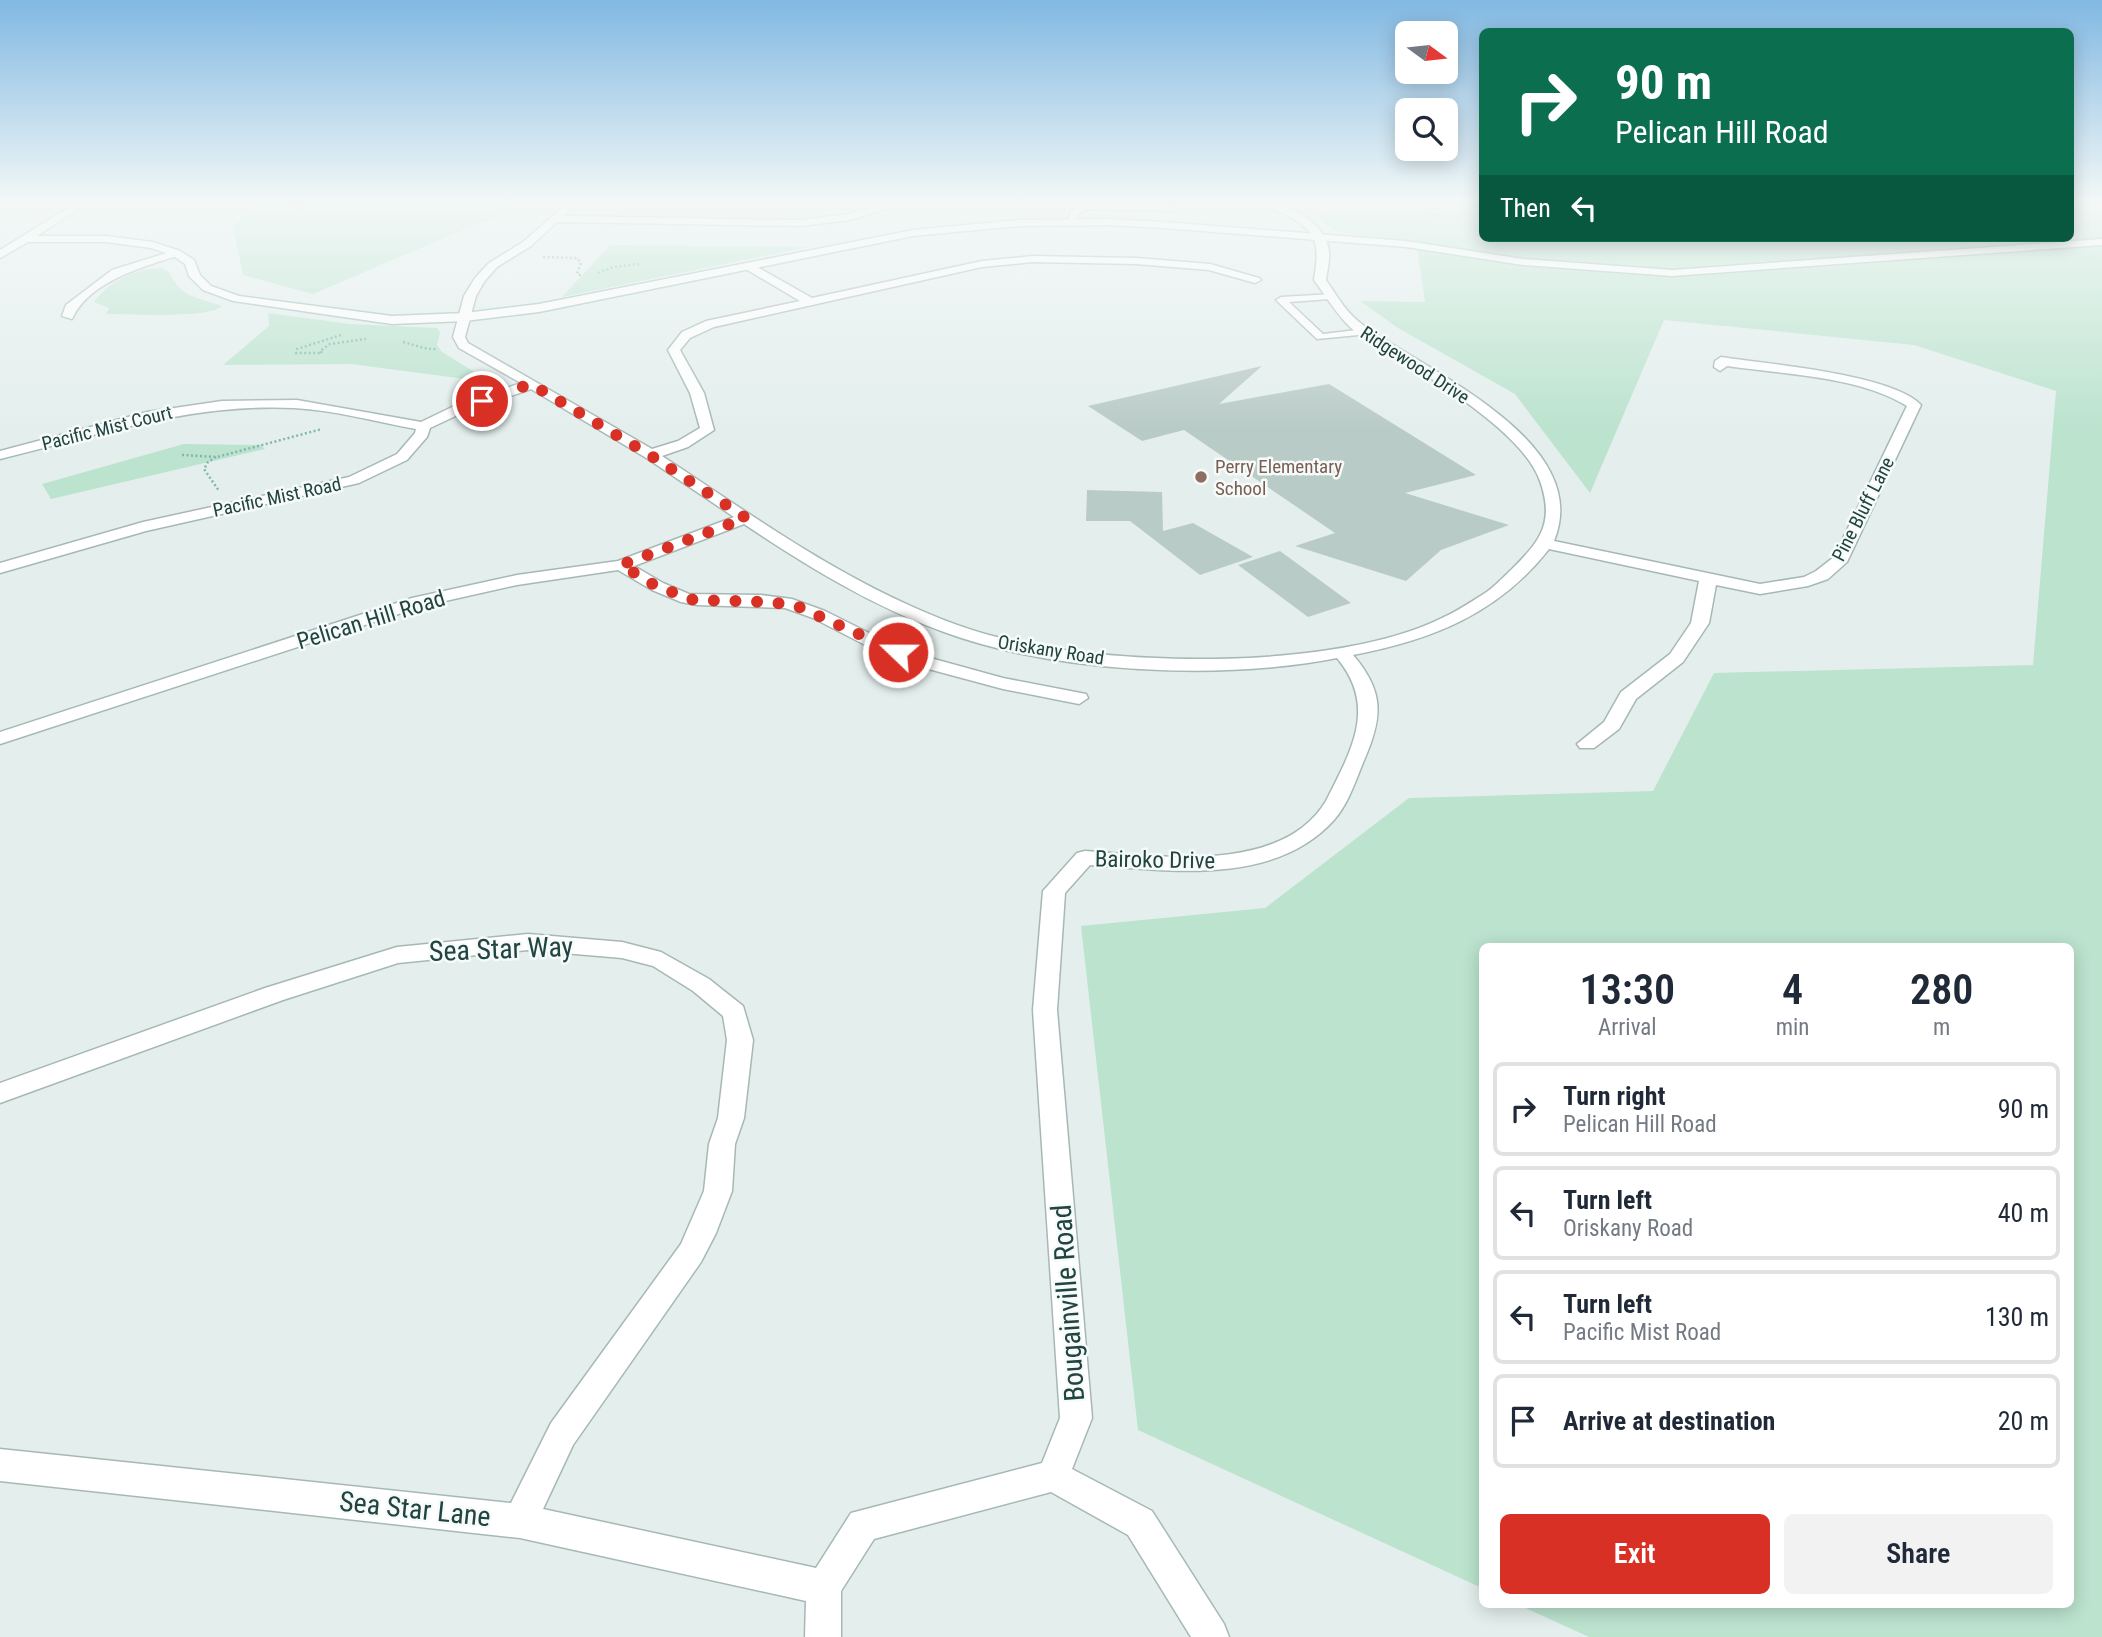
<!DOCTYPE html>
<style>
body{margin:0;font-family:"Roboto Condensed",sans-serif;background:#f2f2f3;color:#1f2937;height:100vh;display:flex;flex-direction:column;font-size:26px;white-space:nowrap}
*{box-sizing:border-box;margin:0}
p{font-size:23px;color:#747a83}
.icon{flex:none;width:38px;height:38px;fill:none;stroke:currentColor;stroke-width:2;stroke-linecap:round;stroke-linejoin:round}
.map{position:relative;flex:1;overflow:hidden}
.sheet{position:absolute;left:1479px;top:943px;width:595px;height:665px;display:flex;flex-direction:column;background:#fff;border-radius:10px;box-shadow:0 4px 18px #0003}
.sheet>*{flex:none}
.banner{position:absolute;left:1479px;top:28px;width:595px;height:214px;border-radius:10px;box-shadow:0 4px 18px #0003;background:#0b6e4f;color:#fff;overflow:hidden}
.needle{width:46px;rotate:105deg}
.controls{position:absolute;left:1395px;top:21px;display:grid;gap:14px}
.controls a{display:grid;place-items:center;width:63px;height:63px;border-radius:10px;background:#fff;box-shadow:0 4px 18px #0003;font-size:35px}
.pin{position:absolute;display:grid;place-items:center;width:60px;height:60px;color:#fff;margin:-30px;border:4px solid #fff;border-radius:50%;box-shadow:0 2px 7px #0007}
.me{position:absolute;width:77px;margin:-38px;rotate:292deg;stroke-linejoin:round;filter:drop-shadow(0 0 5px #0008)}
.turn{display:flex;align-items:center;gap:24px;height:147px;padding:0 21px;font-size:32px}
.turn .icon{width:91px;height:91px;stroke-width:2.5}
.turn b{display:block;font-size:49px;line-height:60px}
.then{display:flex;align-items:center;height:66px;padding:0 21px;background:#0003;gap:14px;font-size:26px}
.eta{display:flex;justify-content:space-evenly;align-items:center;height:119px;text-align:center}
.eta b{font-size:42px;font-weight:600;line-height:49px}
.cta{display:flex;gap:14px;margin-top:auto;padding:14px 21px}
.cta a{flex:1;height:80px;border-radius:10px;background:#d93025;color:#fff;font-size:28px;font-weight:600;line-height:80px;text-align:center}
.cta a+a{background:#f2f2f3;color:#1f2937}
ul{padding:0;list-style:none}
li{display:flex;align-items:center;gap:21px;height:94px;margin:0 14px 10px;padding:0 7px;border:4px solid #e0e1e3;border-radius:10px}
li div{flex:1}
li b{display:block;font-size:26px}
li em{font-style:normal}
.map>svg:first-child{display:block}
.green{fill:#bbe3ce}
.building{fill:#b9cbc7}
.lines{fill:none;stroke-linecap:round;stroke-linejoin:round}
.lane-casing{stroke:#a6b8b6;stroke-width:3}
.street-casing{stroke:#a6b8b6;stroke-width:3}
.secondary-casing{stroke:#a1bdb9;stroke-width:3}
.path{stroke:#81b7b0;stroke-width:2.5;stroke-dasharray:2 2.5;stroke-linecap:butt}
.lane{fill:#fff;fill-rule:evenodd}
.street{fill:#fff;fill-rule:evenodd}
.secondary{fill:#fff;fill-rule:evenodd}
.route{stroke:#d93025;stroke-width:12;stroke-dasharray:0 21.6}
.education-dot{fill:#8d6e63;stroke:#f6fbf9;stroke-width:2.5}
.labels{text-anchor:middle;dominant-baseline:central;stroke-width:5;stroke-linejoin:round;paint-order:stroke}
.far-street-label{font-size:19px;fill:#214441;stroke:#f6fbf9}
.far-education-label{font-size:19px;fill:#785e54;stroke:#f6fbf9;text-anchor:start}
.street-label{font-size:23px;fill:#214441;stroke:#f6fbf9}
.near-street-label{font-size:28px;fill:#214441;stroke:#f6fbf9}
</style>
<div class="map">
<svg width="2102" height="1637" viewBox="0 0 2102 1637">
<rect width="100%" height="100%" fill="#e4efed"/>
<path class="green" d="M270,200h276l-74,26 -159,68 -70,-19 -10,-49 23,-20z
M2070,200h32v1437h-513l-70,-32h551v-658h-588v641l-344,-158 -57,-504 184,-18 144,-110 244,-7 61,-118 319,-8 23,-274 -142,-46 -250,-25 -74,173 -75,-99 -117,-66 -38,-27 65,1 -9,-62 -66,-6 -18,-5 -18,-14 60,-9 12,3 96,-5v34h588z
M610,245l199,2 -247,50z
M162,268l7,4c12,26 28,25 53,34 -14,13 -92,8 -116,8l3,-6 -15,-6c15,-21 42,-34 68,-34z
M268,313l82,11 87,4 3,4 -3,13 5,7 39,24 -8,4 -122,-16 -128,1 46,-39z
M184,444l77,1 4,4 -214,50 -9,-15z"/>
<path class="building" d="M1262,366l-43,38 110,-20 147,91 -71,18 104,32 -68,25 -35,31 -111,-35 40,-13 -151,-103 -42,11 -54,-35z
M1087,490l75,2 1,39 30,-8 60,34 -53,18 -70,-54h-44z
M1280,551l71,52 -43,14 -70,-52z"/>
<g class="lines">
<g class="lane-casing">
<path id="lane" d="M296,200h8l-7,7 -4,-2z
M1085,204l88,3 4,2 -4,2 -86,-2 -9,5 -4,10h-6l3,-13z
M1333,294v4l-3,1 -41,3 34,32 42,-5 5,3 -1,2 -52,5 -41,-39 5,-3z"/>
</g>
<g class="street-casing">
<path id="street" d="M571,200h10l-17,16 237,4 48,-6 50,-14h15l-64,20 -49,6 -244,-4 -26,24 -34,21 -13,15 -8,14 -11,41 3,6 184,106 26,-8 22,-13 -10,-35 -22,-43 14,-18 24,-11 94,-20 -56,-33v-4h8l60,34 170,-37 51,-5 103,2 74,6 49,14 2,2 -6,3 -46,-13 -73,-6 -103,-2 -51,5 -268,60 -24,11 -10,12 24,43 10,37 -26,17 -26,9c81,53 162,112 251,151 29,13 58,24 88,31 115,29 333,33 441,-20 14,-6 27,-15 40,-23 12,-7 20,-17 30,-26 28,-28 43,-46 28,-88 -16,-47 -103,-99 -145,-125 -14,-9 -31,-17 -44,-28 -15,-14 -25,-32 -37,-48 6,-37 4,-50 -32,-67 -9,-4 -18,-8 -25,-13 27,0 70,22 72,52 1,9 -2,19 -3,28 11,16 21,34 37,45 62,46 232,116 191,216l206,43 44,-7 12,-6 18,-14 73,-151c-48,-30 -126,-32 -180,-40l-7,5 -6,-4 1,-6 6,-4c45,7 171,17 200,48l-74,157 -19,17 -20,7 -48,8 -44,-9 -7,38 -26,39 -47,37 -17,30 -25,19h-14l-3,-4 27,-22 17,-30 49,-38 21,-31 8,-42 -150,-32c-51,65 -117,91 -196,106 31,36 30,61 12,103 -9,21 -16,45 -31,62 -59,66 -165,51 -244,45l-25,28 -8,117 35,408 -20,51 80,42 72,113 5,13h-38l-63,-102 -77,-43 -177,47 -33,52v46h-36l1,-36 -286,-63 -520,-57v-32l511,54 40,-80 130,-179 23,-53 5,-47 9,-26 9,-78 -4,-24 -30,-25 -40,-25 -31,-8 -94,-8 -130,13 -115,37 -283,103v-20l265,-95 132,-41 131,-13 94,8 39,10 48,27 34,27 10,34 -9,78 -9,26 -3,47 -16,42 -15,29 -128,183 -30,64 273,59 35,-55 191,-50 18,-45 -27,-408 10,-119 34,-38 8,-2c72,5 197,24 241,-50 25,-50 52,-94 11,-143 -117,23 -281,15 -393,-26 -72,-26 -137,-66 -200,-108l-110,42 29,17 26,11 72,1 31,4 33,12 60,30 49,18 69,19 83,16 2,4 -9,6 -76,-15 -82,-22 -48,-18 -60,-31 -28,-10 -88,-3 -16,-3 -29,-12 -34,-20 -101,15 -94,21 -423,138v-12l412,-134 105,-23 101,-14 116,-44 -86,-58 -117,-70 -69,24 -32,15 -3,9 -20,23 -48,23 -213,48 -146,42v-10l143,-41 206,-45 48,-23 18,-21 1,-4c-40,-7 -81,-19 -122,-21 -102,-5 -196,27 -294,51v-8l147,-39 75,-11 75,-1 124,22 31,-15 69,-24 -62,-35 -6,-11 11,-41 11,-18 14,-15 34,-21z
M176,250l4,1v4c-37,12 -91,26 -108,64l-10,-3 4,-11 46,-35z"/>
</g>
<g class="secondary-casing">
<path id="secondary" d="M81,200h11l-55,36h69l47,6 27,9 14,9 6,15 11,11 28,10 153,20 73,-3 74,-9 374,-74 106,-10 91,-1 53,3 243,19 117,18 149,11 430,-31v6l-430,31 -149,-11 -117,-18 -243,-19 -53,-3 -91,1 -106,10 -374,76 -74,9 -73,3 -159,-23 -30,-11 -14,-14 -4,-12 -13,-9 -21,-7 -45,-6h-78l-28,16v-8z"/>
</g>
<path class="path" d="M1466,200l16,9
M1423,215l34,2 25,-5
M543,257l34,1 4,5 -4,11 6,2
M598,273l16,-6 26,-3
M341,335l-44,14 -1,4h26l-2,-2 10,-7 36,-5
M403,342c13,3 22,8 35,7
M182,455l35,2 105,-28
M216,457l-8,5 -4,7 15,22"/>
<use href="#lane" class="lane"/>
<use href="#street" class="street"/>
<use href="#secondary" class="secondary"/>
</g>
<linearGradient id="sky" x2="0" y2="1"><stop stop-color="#81b8e2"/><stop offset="0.47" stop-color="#f3f8f7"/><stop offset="1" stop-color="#f3f8f7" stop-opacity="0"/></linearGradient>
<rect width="2102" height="429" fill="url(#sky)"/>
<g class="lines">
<path class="route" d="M482,401l49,-17 119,71 96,63 -125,47 35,21 38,14 76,2 27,4 101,46"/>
</g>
<circle class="education-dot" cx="1201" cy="477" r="7"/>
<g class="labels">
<g class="far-street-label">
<text transform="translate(1415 365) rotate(33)">Ridgewood Drive</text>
<text transform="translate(107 428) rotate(-14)">Pacific Mist Court</text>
<text transform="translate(277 497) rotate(-12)">Pacific Mist Road</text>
<text transform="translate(1863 509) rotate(-63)">Pine Bluff Lane</text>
<text transform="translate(1051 650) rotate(9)">Oriskany Road</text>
</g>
<g class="far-education-label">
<text x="1215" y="466">Perry Elementary<tspan x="1215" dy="22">School</tspan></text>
</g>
<g class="street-label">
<text transform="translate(371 620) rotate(-17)">Pelican Hill Road</text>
<text transform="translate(1155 860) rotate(1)">Bairoko Drive</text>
</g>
<g class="near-street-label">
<text transform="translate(501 949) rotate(-2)">Sea Star Way</text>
<text transform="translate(1068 1303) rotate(-94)">Bougainville Road</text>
<text transform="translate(415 1509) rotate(6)">Sea Star Lane</text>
</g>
</g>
</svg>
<div class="controls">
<a><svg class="needle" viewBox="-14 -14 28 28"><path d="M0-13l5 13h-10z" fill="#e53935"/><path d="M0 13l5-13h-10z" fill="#747a83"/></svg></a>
<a><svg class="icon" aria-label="search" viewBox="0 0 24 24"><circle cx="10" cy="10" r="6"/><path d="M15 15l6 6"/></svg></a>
</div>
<div class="pin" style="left:482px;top:401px;background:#d93025"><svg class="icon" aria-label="arrive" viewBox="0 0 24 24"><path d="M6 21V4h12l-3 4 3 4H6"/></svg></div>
<svg class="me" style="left:898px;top:652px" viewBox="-20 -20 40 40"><circle r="17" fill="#d93025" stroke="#fff" stroke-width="3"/><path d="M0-11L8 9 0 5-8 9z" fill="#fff"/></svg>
<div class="banner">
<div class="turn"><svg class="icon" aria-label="right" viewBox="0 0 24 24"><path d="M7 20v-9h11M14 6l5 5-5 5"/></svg><div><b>90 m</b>Pelican Hill Road</div></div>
<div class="then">Then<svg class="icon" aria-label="left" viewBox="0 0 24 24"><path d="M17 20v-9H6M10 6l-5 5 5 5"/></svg></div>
</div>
<section class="sheet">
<div class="eta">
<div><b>13:30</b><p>Arrival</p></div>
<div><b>4</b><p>min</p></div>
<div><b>280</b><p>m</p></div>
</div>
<ul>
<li><svg class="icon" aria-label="right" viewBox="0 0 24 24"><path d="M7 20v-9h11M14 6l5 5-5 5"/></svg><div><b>Turn right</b><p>Pelican Hill Road</p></div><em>90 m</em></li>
<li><svg class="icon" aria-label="left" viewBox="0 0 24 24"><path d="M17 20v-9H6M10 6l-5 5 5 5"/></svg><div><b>Turn left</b><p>Oriskany Road</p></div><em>40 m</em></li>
<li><svg class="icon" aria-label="left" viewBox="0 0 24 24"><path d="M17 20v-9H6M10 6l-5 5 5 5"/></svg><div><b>Turn left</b><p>Pacific Mist Road</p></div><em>130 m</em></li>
<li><svg class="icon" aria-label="arrive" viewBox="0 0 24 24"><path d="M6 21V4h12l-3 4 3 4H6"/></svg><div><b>Arrive at destination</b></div><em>20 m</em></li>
</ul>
<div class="cta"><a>Exit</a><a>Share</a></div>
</section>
</div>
